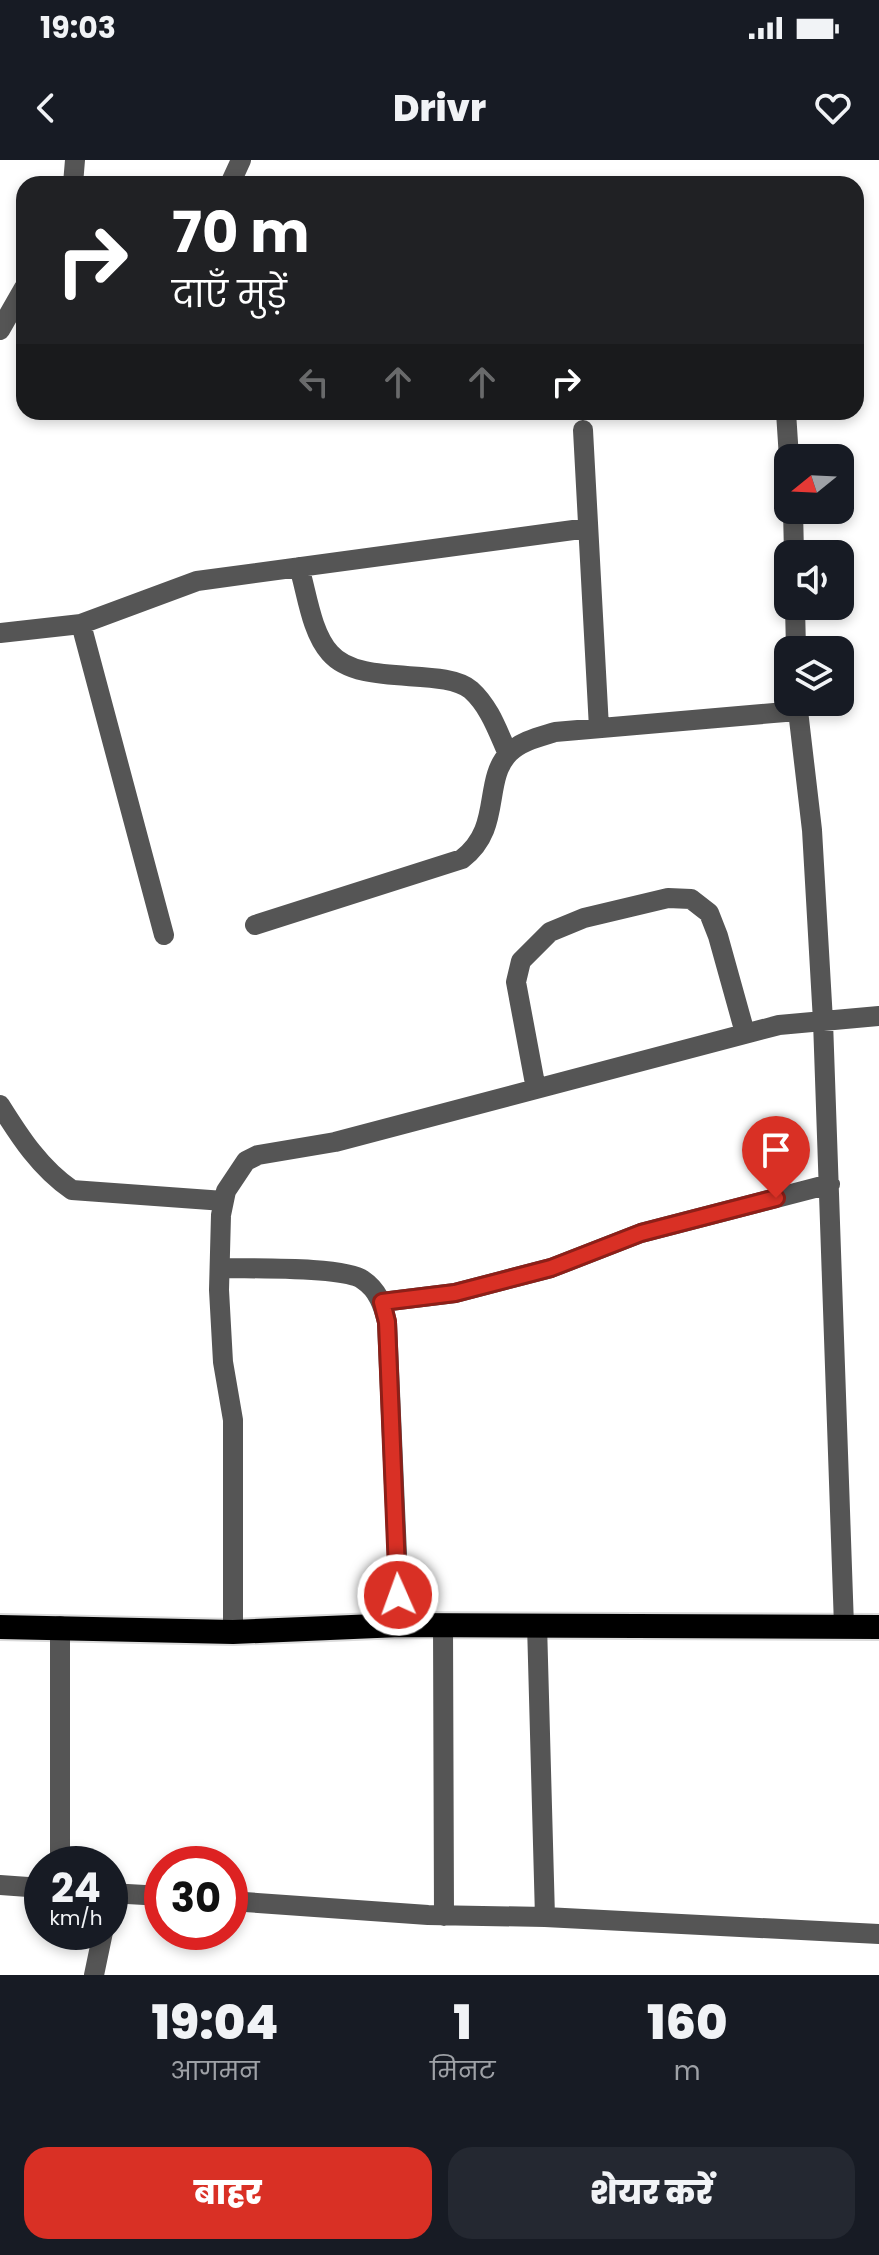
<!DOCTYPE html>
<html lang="hi">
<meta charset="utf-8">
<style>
body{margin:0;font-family:Poppins,"Noto Sans Devanagari",sans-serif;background:#242831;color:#f1f3f6;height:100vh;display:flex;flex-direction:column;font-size:30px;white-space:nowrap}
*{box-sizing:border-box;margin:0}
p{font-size:26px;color:#9ea1a6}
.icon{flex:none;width:44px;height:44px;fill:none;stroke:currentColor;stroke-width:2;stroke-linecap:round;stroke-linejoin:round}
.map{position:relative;height:1815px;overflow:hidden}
.panel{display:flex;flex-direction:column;background:#171b24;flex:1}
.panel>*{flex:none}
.banner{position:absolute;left:16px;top:16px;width:848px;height:244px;border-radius:24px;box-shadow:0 4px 12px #0003;background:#202124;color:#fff;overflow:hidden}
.needle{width:52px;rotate:252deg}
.fabs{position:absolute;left:774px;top:284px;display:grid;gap:16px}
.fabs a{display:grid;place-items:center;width:80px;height:80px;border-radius:16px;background:#171b24;box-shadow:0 4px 12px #0003;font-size:40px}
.speed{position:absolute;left:24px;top:1686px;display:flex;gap:16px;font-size:40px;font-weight:700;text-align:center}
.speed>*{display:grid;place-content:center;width:104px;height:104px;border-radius:50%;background:#171b24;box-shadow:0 4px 12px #0003;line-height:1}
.speed small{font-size:20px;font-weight:400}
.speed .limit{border:12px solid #d22;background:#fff;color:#111}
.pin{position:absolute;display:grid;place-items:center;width:68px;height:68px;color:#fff;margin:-82px -34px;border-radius:50% 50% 50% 0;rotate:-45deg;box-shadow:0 0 8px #0007}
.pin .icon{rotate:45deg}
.me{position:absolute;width:88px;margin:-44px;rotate:358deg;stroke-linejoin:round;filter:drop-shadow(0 0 6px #0008)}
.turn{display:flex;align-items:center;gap:28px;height:168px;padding:0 24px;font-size:36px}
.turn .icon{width:104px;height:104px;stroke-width:2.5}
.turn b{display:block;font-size:56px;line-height:68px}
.lanes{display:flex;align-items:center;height:76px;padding:0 24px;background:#0003;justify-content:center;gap:40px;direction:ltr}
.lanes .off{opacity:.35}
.eta{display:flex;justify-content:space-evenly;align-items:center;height:136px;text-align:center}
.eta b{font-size:48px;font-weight:800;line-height:56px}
.button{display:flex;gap:16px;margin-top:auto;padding:16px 24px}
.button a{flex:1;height:92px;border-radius:24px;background:#d93025;color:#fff;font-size:32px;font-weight:800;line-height:92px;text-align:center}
.button a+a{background:#242831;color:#f1f3f6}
.status{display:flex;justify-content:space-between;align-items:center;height:56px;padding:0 40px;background:#171b24;direction:ltr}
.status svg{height:22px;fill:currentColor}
header{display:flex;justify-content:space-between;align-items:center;height:104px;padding:0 24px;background:#171b24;font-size:36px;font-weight:800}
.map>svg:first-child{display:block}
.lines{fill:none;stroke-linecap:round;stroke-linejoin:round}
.highway-casing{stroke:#dbdbdb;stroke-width:28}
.minor{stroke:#555;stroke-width:20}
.highway{stroke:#000;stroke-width:24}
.route-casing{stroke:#8d1f18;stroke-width:20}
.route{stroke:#d93025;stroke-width:14}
</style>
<div class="status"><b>19:03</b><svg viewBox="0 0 49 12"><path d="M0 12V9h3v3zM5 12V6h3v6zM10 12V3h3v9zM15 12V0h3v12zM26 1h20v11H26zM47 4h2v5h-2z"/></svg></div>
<header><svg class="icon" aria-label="back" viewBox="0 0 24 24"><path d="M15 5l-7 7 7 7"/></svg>Drivr<svg class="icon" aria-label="heart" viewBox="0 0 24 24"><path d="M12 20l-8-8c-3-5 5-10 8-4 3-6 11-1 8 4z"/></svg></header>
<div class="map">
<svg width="879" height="1815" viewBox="0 0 879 1815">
<rect width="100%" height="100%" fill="#fff"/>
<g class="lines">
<g class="highway-casing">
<path id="highway" d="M0,1467l233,5 167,-7 479,2"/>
</g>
<path class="minor" d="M73,24l2,-24
M230,24l11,-24
M0,170l24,-42
M786,252l3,46
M583,270l16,298
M793,350l1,44
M299,407c8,26 12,65 31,86 30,35 113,13 141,37 19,17 27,42 37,64
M795,446l1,44
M81,464l83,311
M0,473l81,-9 116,-43 391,-53
M797,542l15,128 11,191 21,605
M255,765l207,-66c41,-31 20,-78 47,-106 12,-12 30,-16 46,-21l242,-21
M536,929l-20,-107 5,-21 29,-29 34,-14 84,-20 23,1 18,14 9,23 27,97
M0,945c20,32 40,63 72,85l152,11
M221,1108c28,1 123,-2 142,12 15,10 20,25 24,42l13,303
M382,1142l73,-9 96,-25 90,-35 189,-49
M537,1464l8,293
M443,1465l1,291
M60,1466v238
M233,1472v-212l-10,-58 -4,-72 2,-75 5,-24 20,-30 12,-6 77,-13 444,-117 100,-9
M0,1725l42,3
M110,1733l52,3
M230,1741l198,14 117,2 334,17
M94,1815l9,-43"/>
<use href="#highway" class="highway"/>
</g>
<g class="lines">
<g class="route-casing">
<path id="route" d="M398,1435l-11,-273 -5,-20 73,-9 96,-25 90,-35 135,-35"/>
</g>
<use href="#route" class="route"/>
</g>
</svg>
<div class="fabs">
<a><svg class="needle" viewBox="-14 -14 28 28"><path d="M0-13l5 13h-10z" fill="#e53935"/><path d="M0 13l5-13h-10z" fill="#9ea1a6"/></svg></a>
<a><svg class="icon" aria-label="sound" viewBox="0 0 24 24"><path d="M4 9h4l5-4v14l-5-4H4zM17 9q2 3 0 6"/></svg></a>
<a><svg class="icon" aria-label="layers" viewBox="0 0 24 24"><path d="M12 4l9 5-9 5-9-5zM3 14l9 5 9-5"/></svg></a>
</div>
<div class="speed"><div>24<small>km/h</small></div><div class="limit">30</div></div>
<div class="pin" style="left:776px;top:1038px;background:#d93025"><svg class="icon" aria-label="arrive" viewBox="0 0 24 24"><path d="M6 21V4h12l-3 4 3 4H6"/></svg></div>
<svg class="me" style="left:398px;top:1435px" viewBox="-20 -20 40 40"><circle r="17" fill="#d93025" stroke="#fff" stroke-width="3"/><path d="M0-11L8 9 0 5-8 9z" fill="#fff"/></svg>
<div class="banner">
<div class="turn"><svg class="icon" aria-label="right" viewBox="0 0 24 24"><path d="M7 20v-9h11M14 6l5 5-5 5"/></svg><div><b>70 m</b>दाएँ मुड़ें</div></div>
<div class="lanes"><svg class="icon off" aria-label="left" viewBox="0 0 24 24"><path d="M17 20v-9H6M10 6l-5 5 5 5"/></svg><svg class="icon off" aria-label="ahead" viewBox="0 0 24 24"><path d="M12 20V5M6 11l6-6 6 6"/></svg><svg class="icon off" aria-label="ahead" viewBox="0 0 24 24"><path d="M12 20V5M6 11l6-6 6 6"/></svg><svg class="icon" aria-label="right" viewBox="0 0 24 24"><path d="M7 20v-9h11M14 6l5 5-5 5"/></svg></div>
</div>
</div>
<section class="panel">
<div class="eta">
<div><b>19:04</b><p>आगमन</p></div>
<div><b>1</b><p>मिनट</p></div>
<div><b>160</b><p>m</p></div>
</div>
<div class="button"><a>बाहर</a><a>शेयर करें</a></div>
</section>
